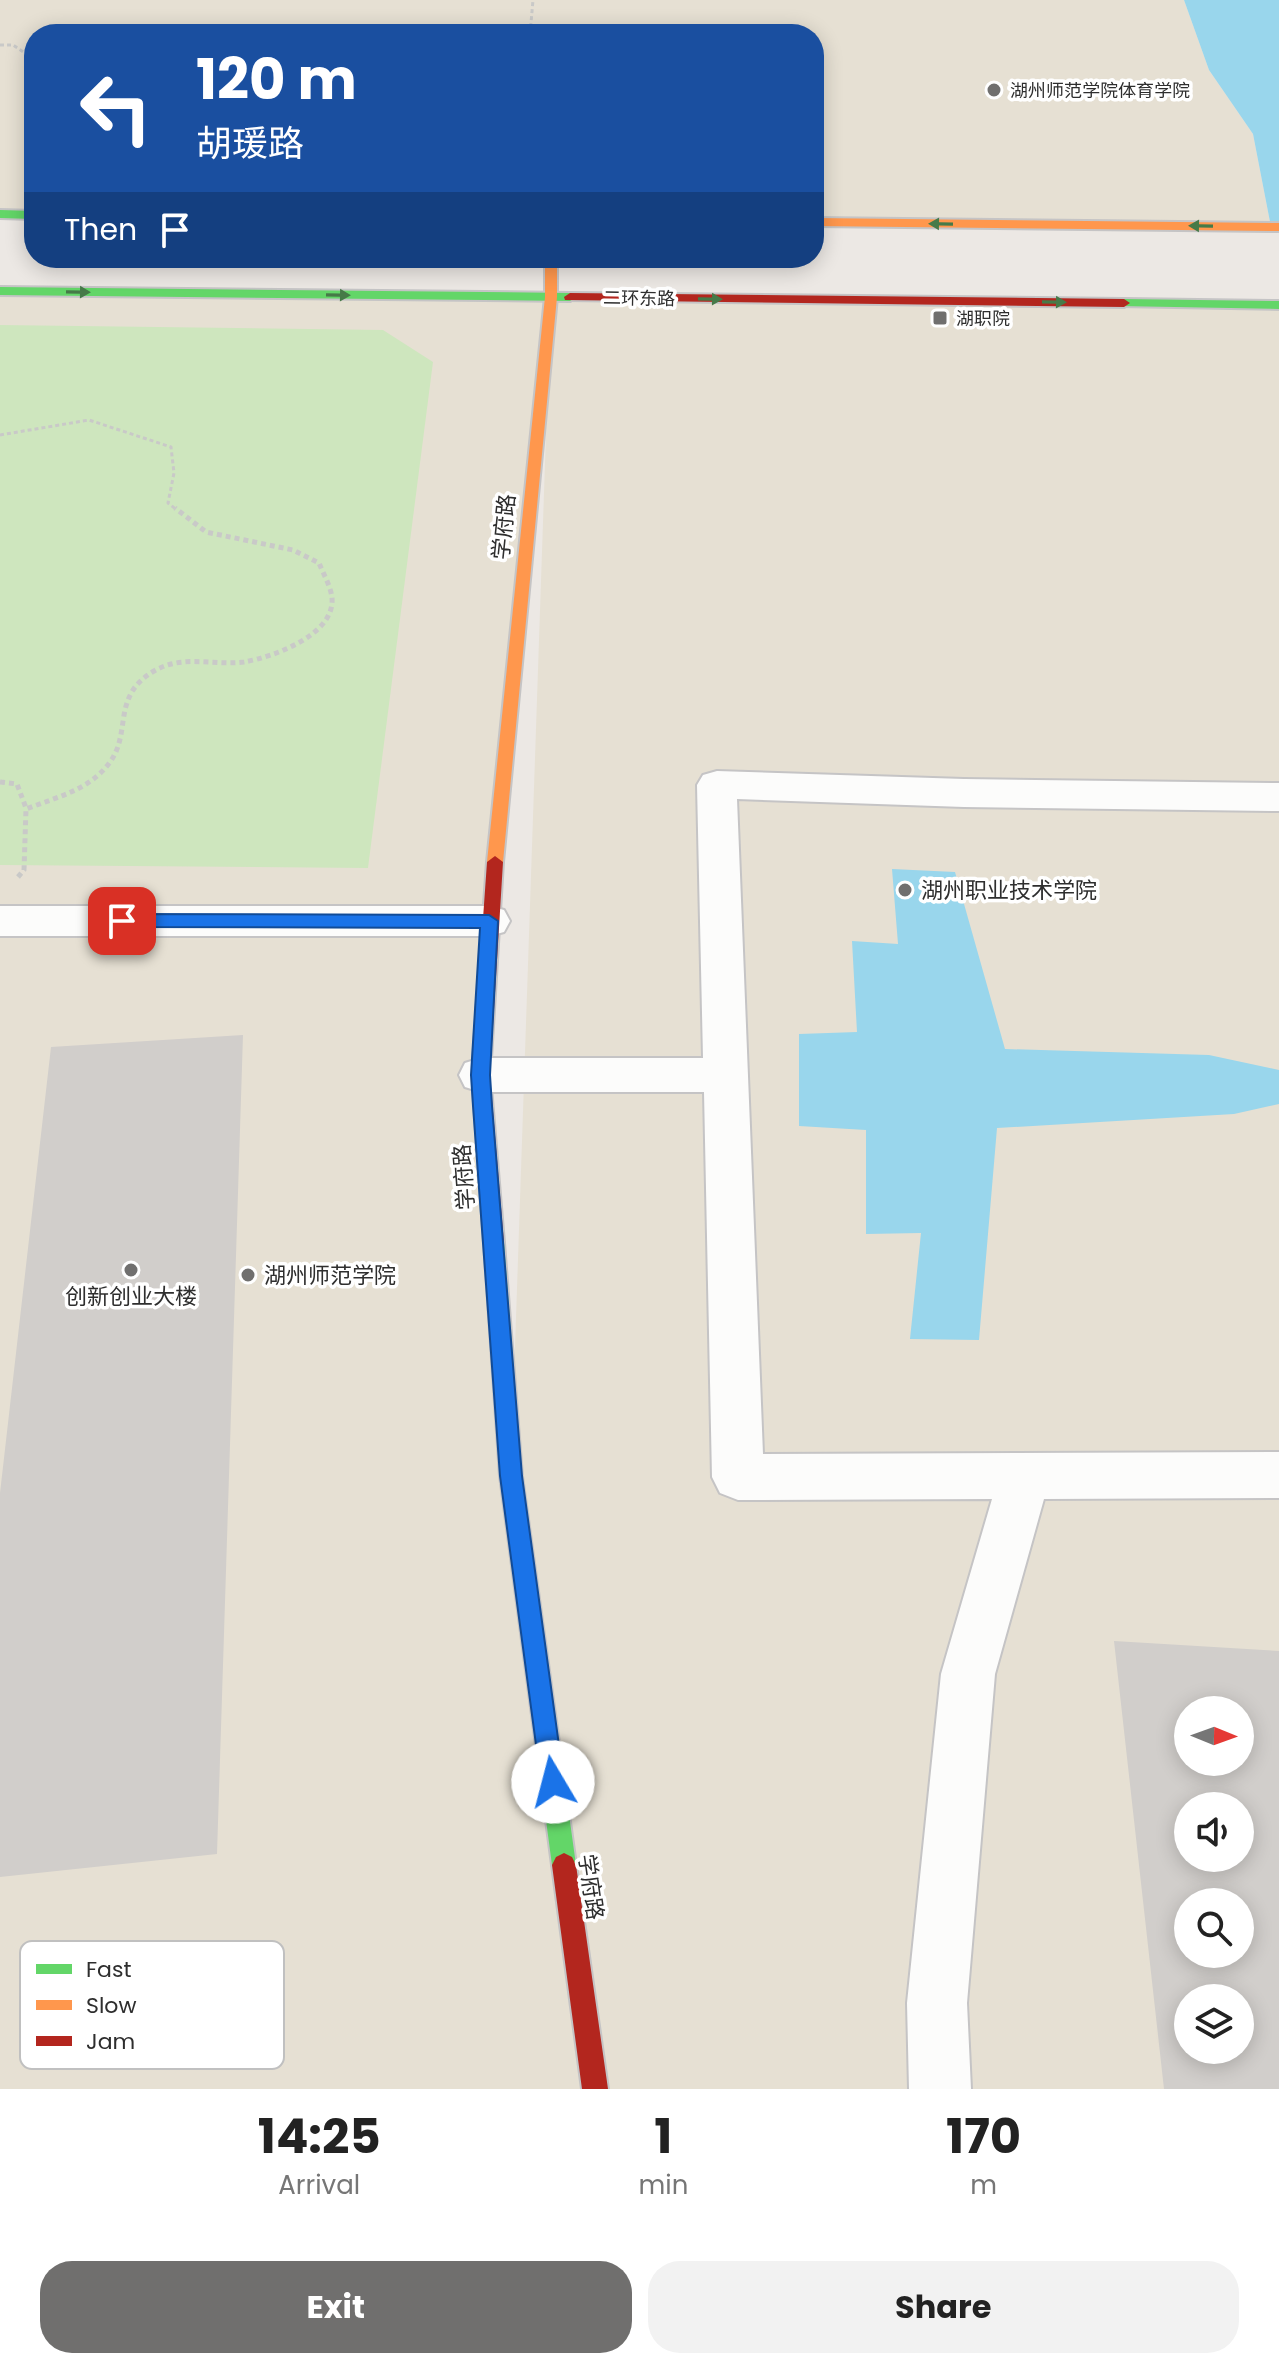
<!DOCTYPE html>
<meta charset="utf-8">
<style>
body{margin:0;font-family:Poppins,"Noto Sans SC",sans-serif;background:#f2f2f2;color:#222;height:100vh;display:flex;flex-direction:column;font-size:30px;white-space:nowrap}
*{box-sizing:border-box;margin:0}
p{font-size:26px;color:#767676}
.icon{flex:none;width:44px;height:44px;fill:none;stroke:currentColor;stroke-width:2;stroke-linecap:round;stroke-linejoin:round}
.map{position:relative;height:2089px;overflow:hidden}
.panel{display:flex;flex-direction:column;background:#fff;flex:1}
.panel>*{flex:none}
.banner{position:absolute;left:24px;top:24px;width:800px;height:244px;border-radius:32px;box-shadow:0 4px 20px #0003;background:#1a4fa0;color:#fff;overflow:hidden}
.needle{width:52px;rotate:91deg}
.buttons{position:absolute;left:1174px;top:1696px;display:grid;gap:16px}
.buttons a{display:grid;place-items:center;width:80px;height:80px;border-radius:50%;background:#fff;box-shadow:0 4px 20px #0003;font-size:40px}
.pin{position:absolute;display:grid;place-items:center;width:68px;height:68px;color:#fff;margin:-34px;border-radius:16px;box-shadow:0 4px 12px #0006}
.me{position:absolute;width:88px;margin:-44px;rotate:352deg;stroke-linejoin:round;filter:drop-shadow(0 0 6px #0008)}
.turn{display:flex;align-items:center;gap:28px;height:168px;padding:0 40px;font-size:36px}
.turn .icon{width:104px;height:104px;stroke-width:2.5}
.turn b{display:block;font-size:56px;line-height:68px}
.then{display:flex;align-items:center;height:76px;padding:0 40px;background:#0003;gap:16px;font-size:30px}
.eta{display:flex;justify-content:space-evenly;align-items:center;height:136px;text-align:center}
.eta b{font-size:48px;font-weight:700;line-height:56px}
.button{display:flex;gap:16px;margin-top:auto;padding:16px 40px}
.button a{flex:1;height:92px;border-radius:32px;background:#706f6e;color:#fff;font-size:32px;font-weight:700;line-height:92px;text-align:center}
.button a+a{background:#f2f2f2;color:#222}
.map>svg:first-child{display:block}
.education{fill:#e6e0d3;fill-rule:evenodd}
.green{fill:#cee6be}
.water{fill:#99d6ec}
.building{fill:#d1cecb;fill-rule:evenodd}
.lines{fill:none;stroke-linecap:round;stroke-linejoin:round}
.street-casing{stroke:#c5c4c5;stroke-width:4}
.fast-casing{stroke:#c5c4c5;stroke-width:4}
.slow-casing{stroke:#c5c4c5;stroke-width:4}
.jam-casing{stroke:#c5c4c5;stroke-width:4}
.path-far1{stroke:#c9c9c8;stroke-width:3;stroke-dasharray:4 3;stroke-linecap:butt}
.path{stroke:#c9c9c8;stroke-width:5;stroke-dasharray:5 4;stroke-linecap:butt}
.street{fill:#fcfcfb;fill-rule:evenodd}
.fast{fill:#63d668;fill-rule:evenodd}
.slow{fill:#ff974d;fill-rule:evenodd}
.jam{fill:#b3261e;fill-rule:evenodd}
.oneway{fill:#467a48}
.route{fill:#1a73e8;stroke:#114b97;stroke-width:2}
.poi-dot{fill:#706f6e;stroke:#fff;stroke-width:3}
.labels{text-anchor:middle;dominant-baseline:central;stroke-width:7;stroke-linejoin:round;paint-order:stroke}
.far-poi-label{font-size:18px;fill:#2e2e2e;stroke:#fff;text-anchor:start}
.far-street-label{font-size:18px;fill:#2e2e2e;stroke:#fff}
.street-label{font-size:22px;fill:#2e2e2e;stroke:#fff}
.poi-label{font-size:22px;fill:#2e2e2e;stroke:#fff;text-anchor:start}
.key{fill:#fff;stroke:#c0c0c0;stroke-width:2}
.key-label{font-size:22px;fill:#2e2e2e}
</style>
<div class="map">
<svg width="1279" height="2089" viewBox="0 0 1279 2089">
<rect width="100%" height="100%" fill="#ece8e4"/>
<path class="education" d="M0,0h1184l25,70 44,64 18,93 -457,-5v-188h-780v181l-34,-1z
M0,292l1279,13v1784h-1279zM550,316l-39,1149 -30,-390zM1188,1710h52v52h-52zM1188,1806h52v52h-52zM1188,1902h52v52h-52zM1188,1998h52v52h-52z"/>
<path class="green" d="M0,325l383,5 50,32 -65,506 -368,-3z"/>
<path class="water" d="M1184,0h95v232l-8,-5 -18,-93 -44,-64z
M892,869l63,3 50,177 204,6 70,15v34l-45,10 -237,14 -18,212 -69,-1 11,-106 -55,1v-104l-67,-4v-92l58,-2 -5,-91 46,3z"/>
<path class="building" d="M243,1035l-26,819 -217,23v-384l51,-446z
M1114,1641l165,10v438h-115zM1188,1710h52v52h-52zM1188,1806h52v52h-52zM1188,1902h52v52h-52zM1188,1998h52v52h-52z"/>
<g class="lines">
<g class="street-casing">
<path id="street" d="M717,771l247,8 315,4v28l-315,-4 -227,-8 26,655 516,-2v46l-235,1 -49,175 -28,329 4,86h-62l-2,-86 34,-329 51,-175 -254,1 -18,-7 -8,-16 -8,-385h-223l-16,-5 -6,-12 6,-12 16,-5h222l-6,-273 6,-10z
M0,906h489l15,4 6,11 -6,11 -15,4h-489z"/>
</g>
<g class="fast-casing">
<path id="fast" d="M0,210l34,1v8l-34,-1z
M0,287l570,6 6,4 -6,4 -570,-6z
M1124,299l155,2v8l-160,-3 -1,-3z
M494,1235l7,2 3,6 18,233 54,389 -4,8 -8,4 -8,-4 -4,-8 -52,-389 -16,-233 3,-6z"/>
</g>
<g class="slow-casing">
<path id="slow" d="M814,218l465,5v8l-465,-5z
M545,258h12v39l-54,565 -8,6 -8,-6 58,-565z"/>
</g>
<g class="jam-casing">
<path id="jam" d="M570,293l554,6 6,4 -6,4 -559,-7 -1,-3z
M495,856l8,6 -13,213 14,168 -3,6 -7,2 -7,-2 -3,-6 -12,-168 15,-213z
M564,1853l8,4 4,8 32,224h-26l-30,-224 4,-8z"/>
</g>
<path class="path-far1" d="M530,34l3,-34
M0,45h13l21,14
M0,435l89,-15 82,27 3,26 -6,30 9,7"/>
<path class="path" d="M0,782l17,2 9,24
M18,877l6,-7 2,-61c31,-12 64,-19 84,-47 22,-30 1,-66 44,-91 29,-17 60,-5 90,-9 29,-5 91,-27 88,-64 -1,-11 -9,-25 -13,-35l-26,-13 -87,-18 -31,-24"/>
<use href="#street" class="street"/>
<use href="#fast" class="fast"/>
<use href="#slow" class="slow"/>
<use href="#jam" class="jam"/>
</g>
<defs><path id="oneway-solid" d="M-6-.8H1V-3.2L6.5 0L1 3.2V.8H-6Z" transform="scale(2)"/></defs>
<g class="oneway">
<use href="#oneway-solid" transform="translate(941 224) rotate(-179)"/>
<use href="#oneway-solid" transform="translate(1201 226) rotate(-179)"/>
<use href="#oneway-solid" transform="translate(78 292) rotate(1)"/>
<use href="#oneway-solid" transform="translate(338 295) rotate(1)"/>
<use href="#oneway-solid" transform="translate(710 299) rotate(1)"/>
<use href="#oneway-solid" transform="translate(1054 302) rotate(1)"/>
</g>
<path class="route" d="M122,914l367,1 9,6 -8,154 2,31 30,370 42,306 -3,8 -8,3 -8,-3 -4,-8 -41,-306 -27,-370 -2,-31 9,-147 -358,-1 -8,-6z"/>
<g class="poi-dot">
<circle cx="994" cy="90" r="8"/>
<rect x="932" y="310" width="16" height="16" rx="4"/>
<circle cx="905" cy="890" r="8"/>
<circle cx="131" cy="1270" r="8"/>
<circle cx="248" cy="1275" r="8"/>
</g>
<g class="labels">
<g class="far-poi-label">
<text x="1010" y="90">湖州师范学院体育学院</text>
<text x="956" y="318">湖职院</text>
</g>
<g class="far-street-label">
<text transform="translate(639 298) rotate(1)">二环东路</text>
</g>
<g class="street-label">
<text transform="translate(504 527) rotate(-84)">学府路</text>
<text transform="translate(464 1177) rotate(-94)">学府路</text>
<text transform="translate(591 1887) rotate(82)">学府路</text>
</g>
<g class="poi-label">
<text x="921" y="890">湖州职业技术学院</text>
<text x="264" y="1275">湖州师范学院</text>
<text x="131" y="1296" text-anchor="middle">创新创业大楼</text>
</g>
</g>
<rect x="20" y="1941" width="264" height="128" rx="12" class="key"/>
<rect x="36" y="1964" width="36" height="10" fill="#63d668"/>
<rect x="36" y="2000" width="36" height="10" fill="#ff974d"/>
<rect x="36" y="2036" width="36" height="10" fill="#b3261e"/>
<g class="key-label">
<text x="86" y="1977">Fast</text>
<text x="86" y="2013">Slow</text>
<text x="86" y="2049">Jam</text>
</g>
</svg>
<div class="buttons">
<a><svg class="needle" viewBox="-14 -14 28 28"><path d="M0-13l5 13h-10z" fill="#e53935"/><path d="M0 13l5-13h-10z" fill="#767676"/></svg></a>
<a><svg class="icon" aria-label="sound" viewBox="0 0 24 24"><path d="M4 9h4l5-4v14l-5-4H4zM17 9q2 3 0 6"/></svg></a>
<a><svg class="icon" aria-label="search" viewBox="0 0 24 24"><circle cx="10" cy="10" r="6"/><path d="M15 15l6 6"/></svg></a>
<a><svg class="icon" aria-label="layers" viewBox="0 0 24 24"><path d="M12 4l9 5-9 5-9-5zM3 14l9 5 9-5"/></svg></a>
</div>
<div class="pin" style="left:122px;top:921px;background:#d93025"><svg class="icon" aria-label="arrive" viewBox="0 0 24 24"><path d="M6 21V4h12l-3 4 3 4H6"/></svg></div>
<svg class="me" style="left:553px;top:1782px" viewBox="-20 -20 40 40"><circle r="19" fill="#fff"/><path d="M0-13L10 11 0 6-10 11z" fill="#1a73e8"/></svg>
<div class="banner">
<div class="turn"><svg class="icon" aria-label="left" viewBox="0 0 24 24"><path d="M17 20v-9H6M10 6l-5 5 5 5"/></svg><div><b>120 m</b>胡瑗路</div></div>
<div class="then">Then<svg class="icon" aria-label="arrive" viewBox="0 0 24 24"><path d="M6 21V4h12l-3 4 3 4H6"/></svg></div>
</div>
</div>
<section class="panel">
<div class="eta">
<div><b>14:25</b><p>Arrival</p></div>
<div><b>1</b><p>min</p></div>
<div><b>170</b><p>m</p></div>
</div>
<div class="button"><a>Exit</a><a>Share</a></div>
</section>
